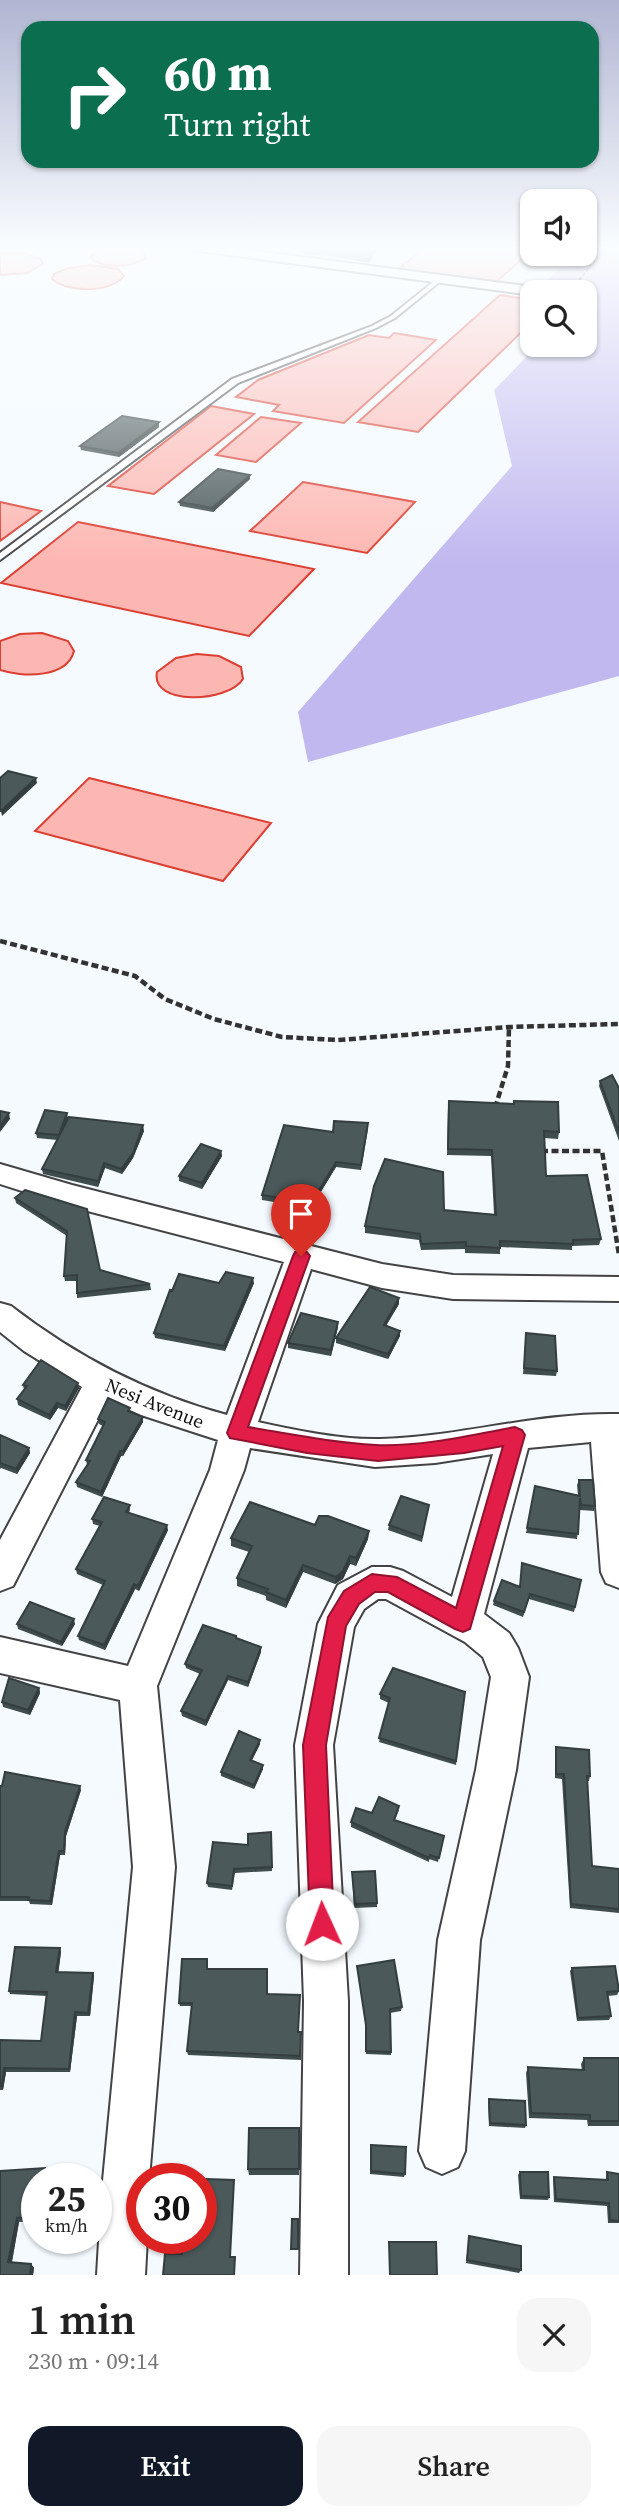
<!DOCTYPE html>
<meta charset="utf-8">
<style>
body{margin:0;font-family:"Source Serif 4",serif;background:#f6f6f6;color:#222;height:100vh;display:flex;flex-direction:column;font-size:26px;white-space:nowrap}
*{box-sizing:border-box;margin:0}
p{font-size:23px;color:#767676}
.icon{flex:none;width:38px;height:38px;fill:none;stroke:currentColor;stroke-width:2;stroke-linecap:round;stroke-linejoin:round}
.map{position:relative;height:2275px;overflow:hidden}
.drawer{display:flex;flex-direction:column;background:#fff;flex:1}
.drawer>*{flex:none}
.hud{position:absolute;left:21px;top:21px;width:578px;height:147px;border-radius:21px;box-shadow:0 2px 5px #0004;background:#0b6e4f;color:#fff;overflow:hidden}
.fabs{position:absolute;left:520px;top:189px;display:grid;gap:14px}
.fabs a{display:grid;place-items:center;width:77px;height:77px;border-radius:14px;background:#fff;box-shadow:0 2px 5px #0004;font-size:35px}
.speed{position:absolute;left:21px;top:2163px;display:flex;gap:14px;font-size:35px;font-weight:700;text-align:center}
.speed>*{display:grid;place-content:center;width:91px;height:91px;border-radius:50%;background:#fff;box-shadow:0 2px 5px #0004;line-height:1}
.speed small{font-size:18px;font-weight:400}
.speed .limit{border:10px solid #d22;background:#fff;color:#111}
.pin{position:absolute;display:grid;place-items:center;width:60px;height:60px;color:#fff;margin:-72px -30px;border-radius:50% 50% 50% 0;rotate:-45deg;box-shadow:0 0 7px #0007}
.pin .icon{rotate:45deg}
.me{position:absolute;width:77px;margin:-38px;rotate:358deg;stroke-linejoin:round;filter:drop-shadow(0 0 5px #0008)}
.turn{display:flex;align-items:center;gap:24px;height:147px;padding:0 28px;font-size:32px}
.turn .icon{width:91px;height:91px;stroke-width:2.5}
.turn b{display:block;font-size:49px;line-height:60px}
.round{display:grid;place-items:center;flex:none;width:74px;height:74px;border-radius:21px;background:#f6f6f6}
.headline{display:flex;align-items:center;justify-content:space-between;height:119px;padding:0 28px}
h1{font-size:42px;font-weight:600;line-height:52px}
.button{display:flex;gap:14px;margin-top:auto;padding:14px 28px}
.button a{flex:1;height:80px;border-radius:21px;background:#111827;color:#fff;font-size:28px;font-weight:600;line-height:80px;text-align:center}
.button a+a{background:#f6f6f6;color:#222}
.map>svg:first-child{display:block}
.green{fill:#c1b8ef}
.water{fill:#fdb7b2;stroke:#dc3f31;stroke-width:2}
.lines{fill:none;stroke-linecap:round;stroke-linejoin:round}
.service-casing{stroke:#434343;stroke-width:4}
.minor-casing{stroke:#434343;stroke-width:4}
.path-far1{stroke:#323232;stroke-width:2;stroke-dasharray:3.5 2;stroke-linecap:butt}
.path{stroke:#323232;stroke-width:4.5;stroke-dasharray:7 3.5;stroke-linecap:butt}
.service{fill:#fff;fill-rule:evenodd}
.minor{fill:#fff;fill-rule:evenodd}
.wall{fill:#404d4e}
.shaded-wall{fill:#343e40}
.building{fill:#4b595b;stroke:#343e40;stroke-width:2}
.route{fill:#e11d48;stroke:#92132f;stroke-width:2}
.labels{text-anchor:middle;dominant-baseline:central;stroke-width:7;stroke-linejoin:round;paint-order:stroke}
.street-label{font-size:19px;fill:#101010;stroke:#fff}
</style>
<div class="map">
<svg width="619" height="2275" viewBox="0 0 619 2275">
<rect width="100%" height="100%" fill="#f4faff"/>
<path class="green" d="M585,246h34v430l-311,86 -10,-50 214,-246 -18,-76 44,-45h46v-53h-16l-22,-11 29,-27h9z"/>
<path class="water" d="M427,246h65l39,5 -35,31 -98,-13z
M118,248l24,3 4,7c-14,9 -43,12 -56,-1l8,-6z
M0,254h26l15,5 2,5 -16,9 -27,2z
M91,265l27,4 6,7c-13,17 -56,17 -72,3l2,-5 14,-6z
M500,295l32,5v22l-114,110 -60,-10z
M394,333l42,7 -92,83 -71,-12 6,-6 -43,-8 22,-17 111,-45 20,3z
M211,406l43,8 -100,80 -46,-8z
M261,417l40,6 -45,39 -40,-7z
M303,482l112,20 -48,51 -117,-22z
M0,502l41,9 -41,30z
M78,522l236,47 -65,67 -248,-53z
M42,633l26,8 6,10c-7,28 -53,26 -74,19v-29l20,-7z
M197,654l22,2 22,11 2,12c-15,24 -93,27 -86,-7l19,-14z
M89,778l182,45 -48,58 -188,-50z"/>
<g class="lines">
<g class="service-casing">
<path id="service" d="M438,278l5,1 -48,39 -19,10 -138,55 -238,177v-7l232,-174 140,-53 19,-10z"/>
</g>
<g class="minor-casing">
<path id="minor" d="M186,246h31l324,42 6,4h-15v3l-340,-45z
M0,1164l72,21 310,79 71,11 166,2v24l-166,-2 -71,-11 -71,-19 -53,153c38,8 82,18 122,17 81,-2 158,-27 239,-25v174l-13,-5 -5,-11 -10,-130 -63,6 -44,166 25,19 9,15 11,29 -13,93 -36,170 -15,211 -7,16 -16,7 -16,-7 -7,-16 19,-211 38,-170 15,-93 -8,-20 -18,-15 -79,-43h-8l-14,10 -10,18 -21,118 15,256v274h-48l4,-274 -9,-256 23,-121 20,-39 34,-18h18l13,4 49,26 41,-143 -58,9 -60,4 -125,-19 -6,22 -87,216 18,181 -26,312h-7v59h5l-2,37h-48l5,-84 31,-324 -13,-167 -120,-27v-36l128,29 82,-196 8,-30 -77,-25 -33,-15 -95,186 -13,5v-51l82,-153 -58,-36 -24,-19v-29l11,3c66,51 135,87 216,109l57,-153 -212,-55 -72,-23z"/>
</g>
<path class="path-far1" d="M586,293l-12,-7 33,-40"/>
<path class="path" d="M0,941l135,35 30,23 49,20 68,18 56,3 171,-13 110,-3
M495,1108l13,-42 1,-39
M541,1151h61l17,104"/>
<use href="#service" class="service"/>
<use href="#minor" class="minor"/>
</g>
<path class="wall" d="M232,246h34v4z
M294,246h85l-10,17 -39,-7 -27,-2z
M159,427l-40,30 -38,-7 -1,-4z
M250,475v4l-37,33 -33,-6 -1,-4z
M600,1081l19,7v53l-20,-55z
M448,1108l111,24 -1,7 -14,-1 2,38 55,63 -2,6 -27,1v4l-72,-3v7l-35,-1v-4l-44,1 -2,-10 -54,-7v-7l79,-16 50,4 -3,-58 -44,-1z
M68,1118l-3,7 79,6 -11,27 -11,16 -17,-6 -7,19 -55,-13 -1,-5 15,-29 -20,-2 -1,-5z
M368,1129l-7,41 -25,-3 -25,41 -49,-8v-5l71,-63z
M221,1151l1,5 -20,33 -23,-8v-5z
M15,1198l72,11 13,61 50,14 1,6 -74,8v-17h-12l-1,-5 3,-40 -51,-33z
M219,1283h35l-29,68 -70,-13 -1,-5 18,-42z
M399,1304l-13,22 14,5v5l-12,23 -52,-16v-5z
M338,1322v5l-7,29 -43,-8v-5z
M526,1333l31,38 -1,5 -33,-2z
M23,1385l56,3 -13,23 -8,-3 -8,12 -32,-15 -1,-6 7,-9z
M130,1408v4l13,5v5l-20,34h-2l-19,41 -25,-10 -1,-5 11,-17 -1,-5 17,-34 -4,-2 -1,-5z
M0,1435l29,13 1,5 -13,21 -16,-6 -1,1z
M579,1480l16,26 -1,5 -14,-1 -3,29 -51,-6 9,-47 43,9 -1,-10z
M130,1505v5l-1,3 39,17 -29,61 -4,-2 -30,61 -26,-10 -1,-4 25,-51 -26,-11 -1,-5 24,-43 -7,-2 -1,-5z
M428,1510l-6,32 -34,-12 1,-5z
M315,1525l54,6 -1,8 -12,27 -6,-2 -7,15 -8,5 -32,-12 -17,36 -20,-8v-4l-29,-10v-8l12,-26 -18,-6v-8z
M581,1580l-7,32 -45,-13 -6,18 -30,-12 1,-4 25,-14z
M17,1624h58l-13,22 -44,-17z
M236,1636l1,3 24,13 -13,35 -20,-7 -22,46 -24,-10 -1,-5 19,-37 -14,-6 -1,-4z
M39,1688l1,5 -10,22 -27,-8 -1,-5z
M465,1692l-9,73 -77,-23 10,-39 -9,-4v-5z
M260,1740v4l-8,16 11,5v4l-9,20 -33,-13v-4z
M556,1747l34,29 -1,5h-2l5,85 27,3v44l-49,-5 -8,-129 -7,-1v-27z
M0,1786l81,4 -15,46 -1,19h-5l-8,50 -22,-1 -1,-3h-29z
M399,1810l-4,10 49,16 -6,26 -9,-3v3l-78,-35v-5l21,-9z
M271,1832l1,39 -37,2 -3,17 -24,-3 -1,-4 41,-38z
M352,1876l25,27v4l-23,1z
M60,1948l1,4 -3,20 35,1 1,3 -4,40h-13l-7,56h-64l-3,18h-3v-50l41,1 6,-45 -37,-2 -1,-3z
M207,1959l1,10 59,25 31,38h3v28l-113,-5 -1,-4 5,-45h-12l-1,-3z
M357,1966l45,41 -1,4 -11,2 1,42 -25,-1v-26z
M572,1968l47,23 -2,4 -9,1 3,20 -2,4 -32,1 -7,-50z
M584,2058h35v68h-31l-1,-6 -58,-2 -3,-45 2,-6 54,3 -1,-6z
M489,2099l37,26 -1,3 -36,-2 -1,-24z
M299,2128v47h-50l-1,-6z
M371,2145l34,29 -1,3 -34,-3z
M0,2171l48,2 -11,6v42l-18,1 -7,40 19,2 3,4 -1,7h-33z
M520,2172l29,25 -1,3 -28,-1 -2,-24z
M607,2172l12,2v49h-11l-1,-17 -53,-4 -1,-22 1,-3 52,3v-5z
M469,2236l52,34 -2,3 -53,-10z"/>
<path class="shaded-wall" d="M377,246h2l-10,17 1,-4z
M159,422v5l-40,30 -1,-4z
M250,475v4l-37,33 -1,-4z
M36,778l1,5 -35,33 -1,-5z
M9,1113l1,6 -10,13v-6z
M67,1113l1,5 -9,22v-5z
M143,1125l1,6 -11,27 -11,16 -1,-5z
M221,1151l1,5 -20,33v-6z
M336,1162v5l-25,41v-5z
M104,1163l1,5 -7,19v-6z
M253,1278l1,5 -29,68 -1,-5z
M399,1298v6l-16,26 1,-5z
M338,1322v5l-7,29v-6z
M400,1331v5l-12,23v-5z
M78,1383l1,5 -13,23 -1,-5z
M57,1403l1,5 -8,12 -1,-5z
M143,1417v5l-20,34v-5z
M29,1448l1,5 -13,21 -1,-5z
M120,1451l1,5 -19,41 -1,-5z
M167,1525l1,5 -29,61 -1,-5z
M369,1531l-1,8 -12,27v-8z
M350,1556v8l-7,15 -8,5 1,-7z
M303,1565v7l-17,36v-8z
M134,1584l1,5 -30,61 -1,-5z
M74,1619l1,5 -13,22 -1,-4z
M261,1647v5l-13,35v-5z
M228,1676v4l-22,46v-5z
M39,1688l1,5 -10,22 -2,-5z
M260,1740v4l-10,20v-4z
M263,1765v4l-9,20v-4z
M80,1786l1,4 -15,46 -1,19 -1,-4 1,-19z
M59,1851l1,4 -8,50 -2,-4z
M60,1948l1,4 -3,24 -2,-4z
M93,1973l1,3 -4,40 -2,-3z
M75,2012l2,4 -7,56 -1,-3z
M4,2068l2,4 -3,18 -1,-4z
M45,2168l3,5 -1,6h-2z
M17,2218l2,4 -8,44 -3,-4z
M31,2264l3,4 -1,7h-3z"/>
<path class="building" d="M299,246h78l-7,13 -40,-8 -27,-1z
M122,416l37,6 -41,31 -38,-7z
M218,469l32,6 -38,33 -33,-6z
M8,771l28,7 -35,33h-1v-33z
M612,1075l7,13v45l-19,-52z
M449,1101l65,3v-3l44,1 1,30 -15,-1 2,45 41,-1 14,64 -28,1v4l-73,-3v7l-34,-2v-4l-45,2 -1,-10 -55,-8 9,-40 11,-27 58,13 1,38 52,5 -4,-65 -44,-1z
M45,1110l22,3 -8,22 -23,-2z
M0,1111l9,2 -9,13z
M69,1117l74,8 -10,28 -12,16 -17,-6 -6,18 -56,-12z
M334,1121l34,2 -7,42 -25,-3 -25,41 -49,-8 22,-70 49,7z
M201,1144l20,7 -19,32 -23,-7z
M25,1190l62,19 13,61 50,14 -73,9v-18l-13,1 3,-45 -52,-33z
M226,1272l27,6 -29,68 -70,-13 16,-43 2,1 7,-17 40,9z
M370,1287l29,11 -15,27 16,6 -12,23 -52,-16z
M301,1313l37,9 -7,28 -43,-7z
M526,1333l29,3 2,35 -33,-3z
M41,1360l37,23 -13,23 -8,-3 -8,12 -32,-16 10,-13 -4,-1z
M108,1398l22,10 -2,3 15,6 -20,34h-3l-19,41 -25,-10 14,-21 -4,-1 19,-38 -7,-3z
M0,1435l29,13 -13,21 -16,-6z
M579,1480h14l2,26 -14,-1 -1,-7 -2,36 -51,-6 8,-42 45,10z
M401,1496l28,9 -7,32 -33,-12z
M104,1497l26,8 -4,7 41,13 -29,61 -4,-2 -30,61 -26,-9 27,-55 -29,-12 26,-47 -10,-3z
M250,1502l65,23 4,-9h9l41,15 -13,27 -6,-2 -7,15 -7,6 -33,-12 -17,35 -20,-8 2,-3 -31,-11 15,-32 -21,-8z
M522,1563l59,17 -6,27 -45,-13 -6,18 -30,-11 8,-21 18,7z
M30,1602l44,17 -13,23 -44,-18z
M203,1625l33,11v2l25,9 -13,35 -20,-6 -22,45 -25,-10 21,-41 -17,-6z
M393,1668l72,24 -9,69 -77,-23 11,-40 -10,-4z
M9,1678l30,10 -11,22 -26,-8z
M239,1731l21,9 -10,20 13,5 -9,20 -33,-13z
M556,1747l33,3 1,26h-3l5,90 27,3v40l-48,-5 -7,-130h-8z
M5,1772l75,14 -15,46 -1,19h-5l-9,50 -22,-1 1,-3h-29v-111h2z
M379,1797l20,9 -5,14 50,16 -5,22 -9,-3 -1,3 -78,-36 5,-14 16,5z
M271,1832l1,35 -38,2 -2,17 -25,-3 6,-41 35,3v-11z
M375,1871l2,32 -22,1 -3,-32z
M15,1947l45,1 -4,24 37,1 -5,40 -13,-1 -6,57 -65,-1 -2,18h-2v-46l41,1 6,-49 -38,-1z
M182,1959h25v10h60v25l33,1 -2,37h3l-1,24 -113,-5 5,-48h-13z
M394,1960l8,47 -12,2 1,43 -25,-1v-26l-9,-59z
M615,1966l4,25 -12,1 4,24 -33,2 -6,-50z
M584,2058h35v63h-29v-6l-59,-2 -3,-46 56,3z
M489,2099l36,2 1,24 -36,-2z
M249,2128h50v41h-51z
M371,2145l35,2 -1,27 -34,-3z
M45,2168v11h-8v37l-20,2 -9,44 23,2 -1,11h-30v-104z
M520,2172h28l1,25 -28,-1z
M607,2172l12,2v47l-9,-1 -1,-17 -53,-4 -2,-22 54,3z
M206,2179l28,1 -4,77h5l-1,18h-71l2,-21h17l1,-16h18v-30h3z
M292,2219h6v30h-7z
M469,2236l52,10v24l-54,-10z
M389,2242h47l1,33h-47z"/>
<linearGradient id="sky" x2="0" y2="1"><stop stop-color="#b0b5d2"/><stop offset="0.44" stop-color="#fafdff"/><stop offset="1" stop-color="#fafdff" stop-opacity="0"/></linearGradient>
<rect width="619" height="564" fill="url(#sky)"/>
<path class="route" d="M301,1250l6,2 3,4 -62,171c42,7 86,16 128,18 44,2 96,-10 139,-18l7,3 3,5 -55,194 -7,3 -8,-3 -67,-37h-13l-16,12 -13,22 -20,119 8,179 -3,9 -9,3 -8,-3 -4,-9 -7,-179 25,-128 16,-26 28,-17 25,3 59,31 47,-162 -39,7 -86,8 -71,-8 -77,-15 -3,-5 66,-177 2,-4z"/>
<g class="labels">
<g class="street-label">
<text transform="translate(155 1403) rotate(22)">Nesi Avenue</text>
</g>
</g>
</svg>
<div class="fabs">
<a><svg class="icon" aria-label="sound" viewBox="0 0 24 24"><path d="M4 9h4l5-4v14l-5-4H4zM17 9q2 3 0 6"/></svg></a>
<a><svg class="icon" aria-label="search" viewBox="0 0 24 24"><circle cx="10" cy="10" r="6"/><path d="M15 15l6 6"/></svg></a>
</div>
<div class="speed"><div>25<small>km/h</small></div><div class="limit">30</div></div>
<div class="pin" style="left:301px;top:1256px;background:#d93025"><svg class="icon" aria-label="arrive" viewBox="0 0 24 24"><path d="M6 21V4h12l-3 4 3 4H6"/></svg></div>
<svg class="me" style="left:322px;top:1924px" viewBox="-20 -20 40 40"><circle r="19" fill="#fff"/><path d="M0-13L10 11 0 6-10 11z" fill="#e11d48"/></svg>
<div class="hud">
<div class="turn"><svg class="icon" aria-label="right" viewBox="0 0 24 24"><path d="M7 20v-9h11M14 6l5 5-5 5"/></svg><div><b>60 m</b>Turn right</div></div>
</div>
</div>
<section class="drawer">
<div class="headline"><div><h1>1 min</h1><p>230 m · 09:14</p></div><a class="round"><svg class="icon" aria-label="close" viewBox="0 0 24 24"><path d="M6 6l12 12M18 6L6 18"/></svg></a></div>
<div class="button"><a>Exit</a><a>Share</a></div>
</section>
